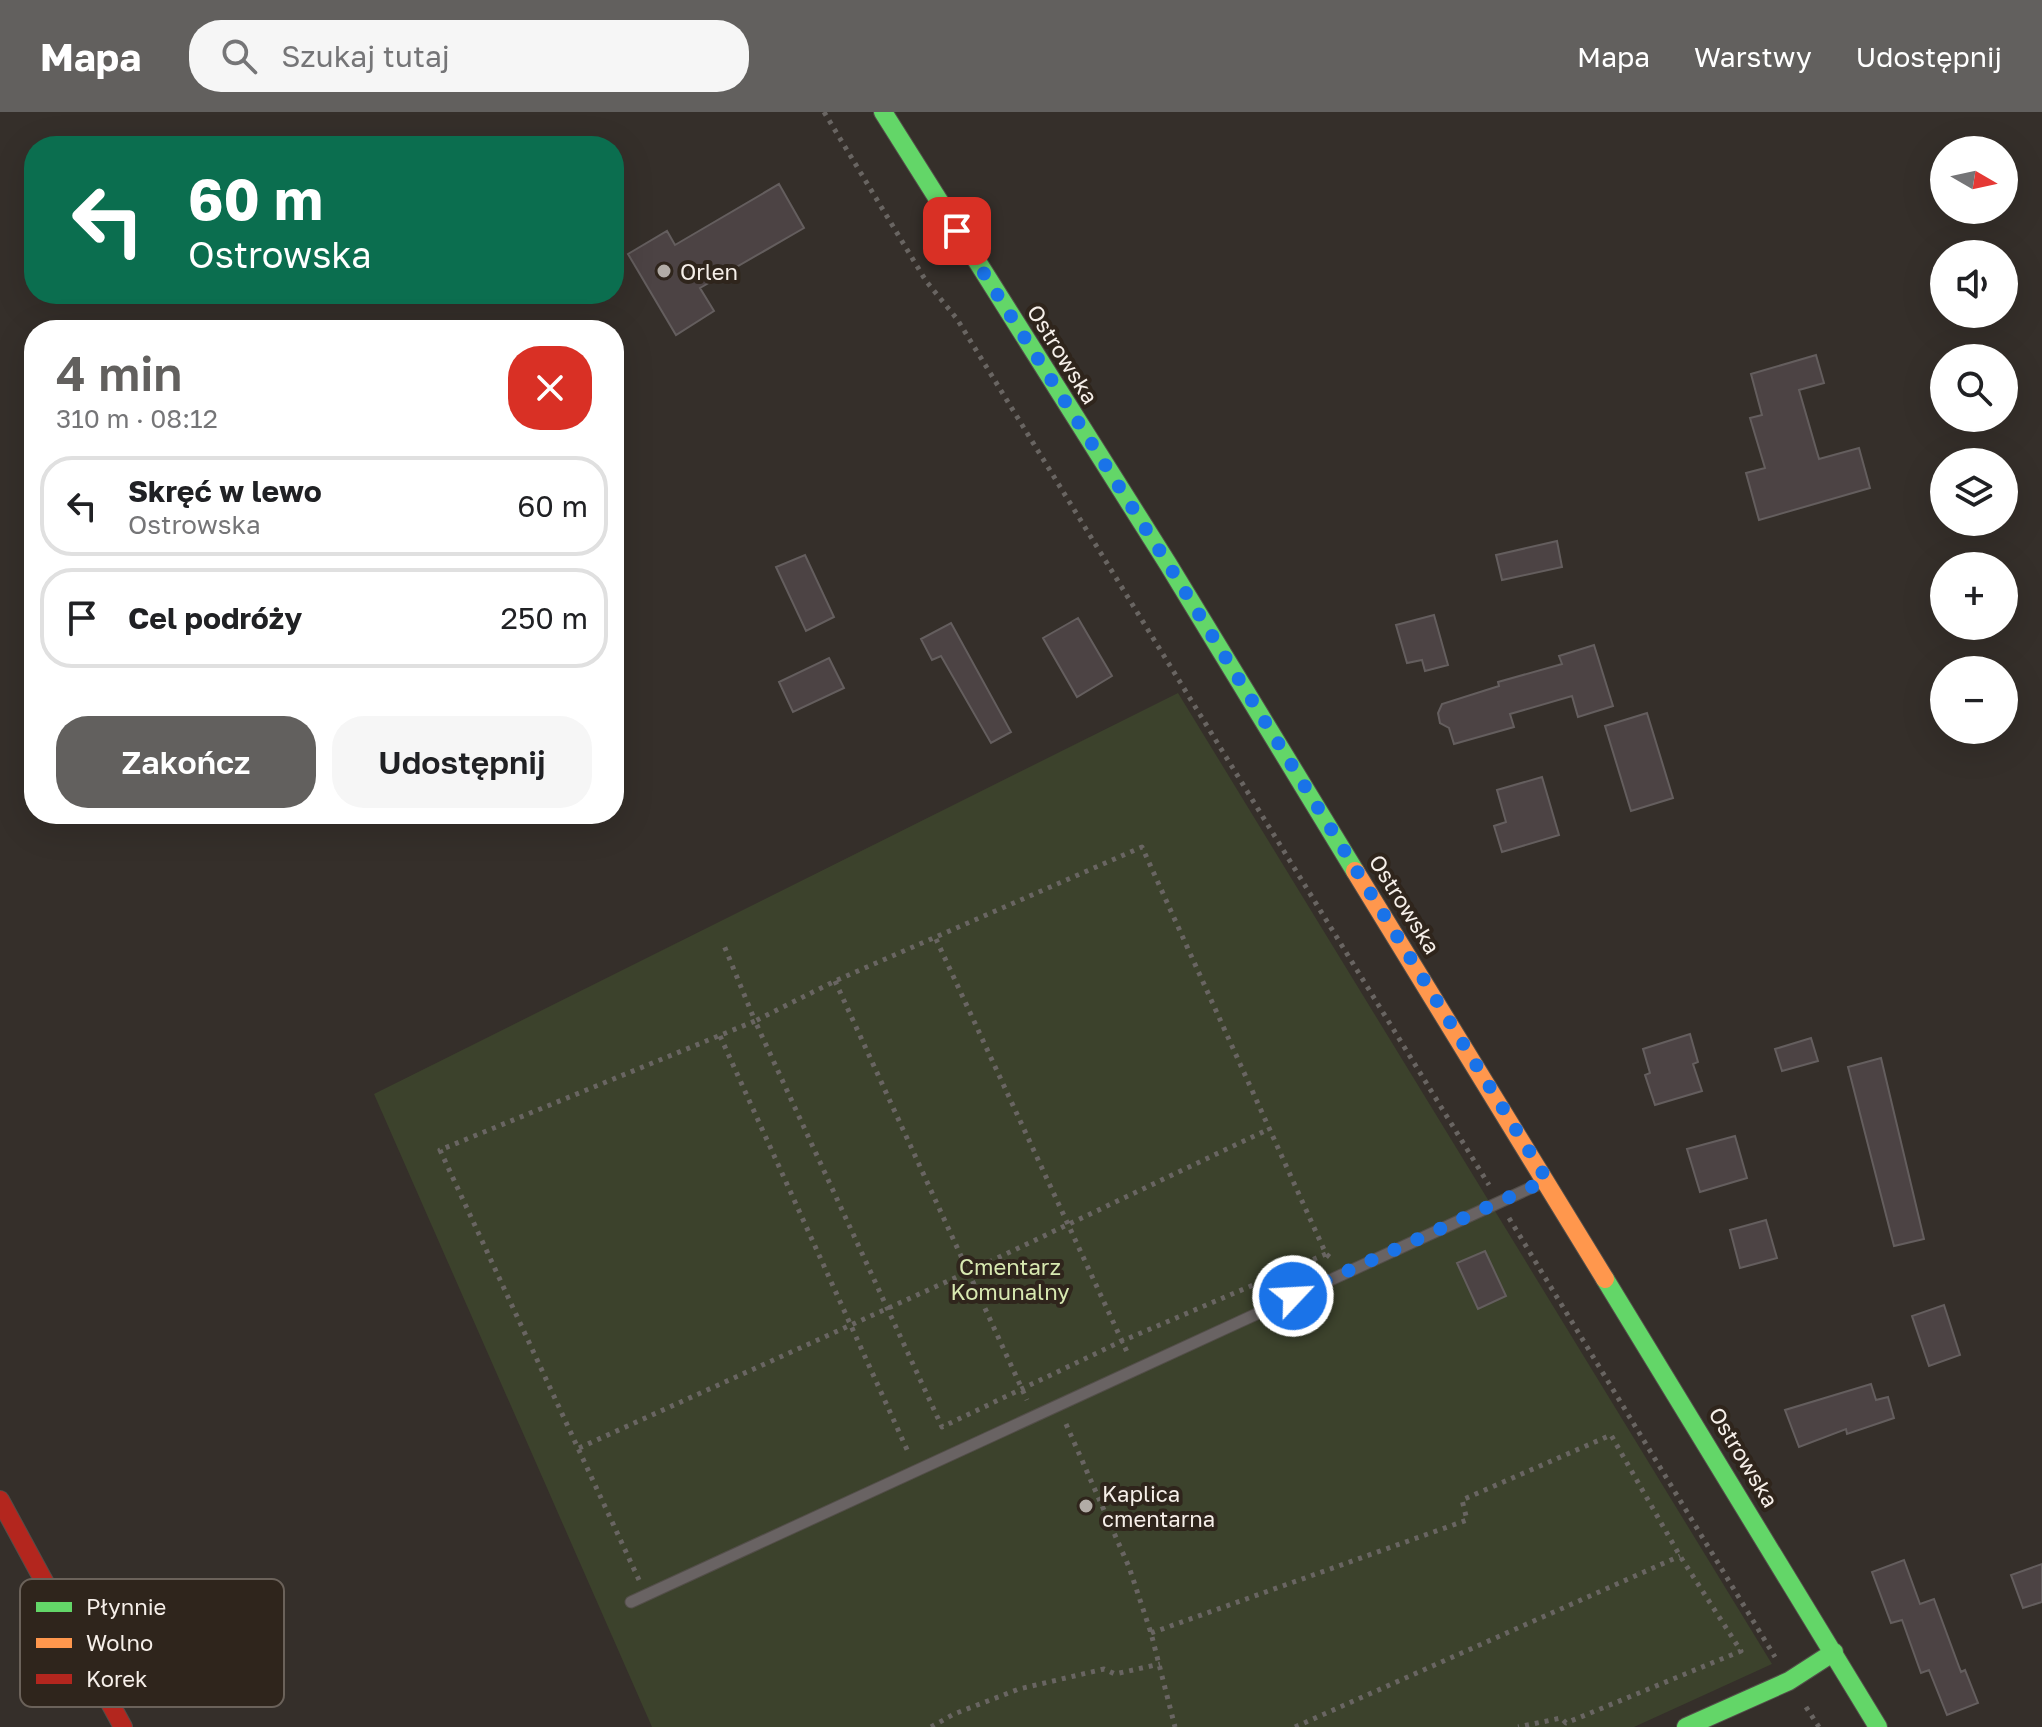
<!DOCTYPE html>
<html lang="pl">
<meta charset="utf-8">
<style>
body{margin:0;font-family:"Golos Text",sans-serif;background:#f6f6f6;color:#202124;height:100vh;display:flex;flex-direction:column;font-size:30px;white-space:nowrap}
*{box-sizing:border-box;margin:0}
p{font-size:26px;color:#757577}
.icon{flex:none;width:44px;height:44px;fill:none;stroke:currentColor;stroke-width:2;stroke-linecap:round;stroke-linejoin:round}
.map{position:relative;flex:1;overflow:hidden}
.sheet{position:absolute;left:24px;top:208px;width:600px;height:504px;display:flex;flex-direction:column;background:#fff;border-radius:32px;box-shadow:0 8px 32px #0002}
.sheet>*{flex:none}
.guide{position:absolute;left:24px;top:24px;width:600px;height:168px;border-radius:32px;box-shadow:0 8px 32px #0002;background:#0b6e4f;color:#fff;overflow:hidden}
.needle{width:52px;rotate:99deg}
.tools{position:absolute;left:1930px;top:24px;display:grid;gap:16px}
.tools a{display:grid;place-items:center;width:88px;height:88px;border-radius:50%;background:#fff;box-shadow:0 8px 32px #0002;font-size:40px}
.pin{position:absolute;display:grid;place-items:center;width:68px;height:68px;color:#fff;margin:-34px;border-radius:16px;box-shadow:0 4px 12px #0006}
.me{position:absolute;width:88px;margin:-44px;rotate:65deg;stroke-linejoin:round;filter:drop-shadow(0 0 6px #0008)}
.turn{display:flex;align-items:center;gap:28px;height:168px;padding:0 32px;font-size:36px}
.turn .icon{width:104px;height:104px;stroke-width:2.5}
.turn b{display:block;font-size:56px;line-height:68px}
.round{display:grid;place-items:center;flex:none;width:84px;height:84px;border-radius:32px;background:#f6f6f6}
.summary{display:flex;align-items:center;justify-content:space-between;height:136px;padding:0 32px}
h1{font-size:48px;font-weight:600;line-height:60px;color:#62605e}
.action{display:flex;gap:16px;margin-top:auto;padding:16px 32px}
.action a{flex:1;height:92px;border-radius:32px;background:#62605e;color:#fff;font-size:32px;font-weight:600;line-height:92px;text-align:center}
.action a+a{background:#f6f6f6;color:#202124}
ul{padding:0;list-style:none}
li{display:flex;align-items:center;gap:24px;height:100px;margin:0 16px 12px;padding:0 16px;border:4px solid #e0e0e0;border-radius:32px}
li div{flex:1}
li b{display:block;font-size:30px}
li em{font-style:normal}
header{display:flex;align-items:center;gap:48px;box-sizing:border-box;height:112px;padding:0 40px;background:#62605e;color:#fff}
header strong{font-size:38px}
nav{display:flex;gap:44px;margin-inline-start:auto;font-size:28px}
.search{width:560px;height:72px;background:#f6f6f6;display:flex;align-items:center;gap:20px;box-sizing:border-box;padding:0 28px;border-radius:32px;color:#757577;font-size:30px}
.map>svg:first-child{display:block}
.green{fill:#3c422c}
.building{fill:#4c4344;stroke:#645e5e;stroke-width:2}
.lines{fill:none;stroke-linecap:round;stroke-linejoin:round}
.lane-casing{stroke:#534e49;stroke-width:13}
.fast-casing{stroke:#534e49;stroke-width:20}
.slow-casing{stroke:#534e49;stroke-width:20}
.jam-casing{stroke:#534e49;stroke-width:20}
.path{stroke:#696562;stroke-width:5;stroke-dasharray:4 6;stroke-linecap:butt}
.lane{stroke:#696363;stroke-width:11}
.fast{stroke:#63d668;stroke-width:18}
.slow{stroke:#ff974d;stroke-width:18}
.jam{stroke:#b3261e;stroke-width:18}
.route{stroke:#1a73e8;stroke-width:14;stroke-dasharray:0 25.2}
.poi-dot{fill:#b2aca6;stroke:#2f251c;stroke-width:3}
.labels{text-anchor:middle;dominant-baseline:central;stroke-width:8;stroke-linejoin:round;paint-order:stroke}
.poi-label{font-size:22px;fill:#f6efe9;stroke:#2f251c;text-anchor:start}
.street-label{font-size:22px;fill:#f6efe9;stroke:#2f251c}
.park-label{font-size:22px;fill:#d8e9b1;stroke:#2f251c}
.key{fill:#2f251c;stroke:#6b625a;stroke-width:2}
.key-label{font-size:22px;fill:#f6efe9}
</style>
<header>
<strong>Mapa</strong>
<div class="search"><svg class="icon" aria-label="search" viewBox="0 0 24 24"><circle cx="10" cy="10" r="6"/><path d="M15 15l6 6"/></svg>Szukaj tutaj</div>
<nav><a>Mapa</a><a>Warstwy</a><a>Udostępnij</a></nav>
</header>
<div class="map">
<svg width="2042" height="1615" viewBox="0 0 2042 1615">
<rect width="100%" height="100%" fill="#352f2a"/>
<path class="green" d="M1178,581l594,971 -138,63h-982l-278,-633z"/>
<path class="building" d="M779,72l25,44 -104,60 14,23 -38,24 -48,-81 39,-23 8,14z
M1816,243l8,28 -25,7 20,69 40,-11 11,40 -111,32 -13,-47 19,-5 -15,-50 12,-3 -11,-41z
M1557,429l5,26 -60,13 -6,-25z
M805,443l29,62 -28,14 -30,-64z
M1434,503l14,50 -23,6 -3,-11 -15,3 -11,-38z
M1078,506l34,58 -35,21 -34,-59z
M951,511l60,109 -20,11 -50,-87 -9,4 -11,-21z
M1594,533l19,61 -35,11 -6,-21 -62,18 4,13 -60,17 -5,-16 -9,-5 -2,-10 4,-9 57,-18 -1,-4 64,-18 -3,-8z
M829,546l15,30 -51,24 -14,-30z
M1647,601l26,85 -42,13 -26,-85z
M1542,665l17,58 -57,17 -8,-26 12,-4 -9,-32z
M1690,922l8,28 -5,2 9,27 -47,14 -10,-30 5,-2 -7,-24z
M1811,926l7,23 -36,10 -7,-22z
M1881,946l43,181 -30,7 -46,-179z
M1735,1024l12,42 -47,14 -13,-43z
M1766,1108l11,38 -37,10 -10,-38z
M1485,1139l21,45 -28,13 -21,-46z
M1944,1193l16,50 -31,11 -17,-50z
M1871,1272l5,16 12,-3 6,21 -47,16 -1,-5 -47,18 -14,-37z
M1904,1448l16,44 14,-5 27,73 4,-2 13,33 -31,12 -18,-45 -8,3 -19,-53 -11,3 -19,-51z
M2042,1452v38l-19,6 -12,-33z"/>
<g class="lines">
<g class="lane-casing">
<path id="lane" d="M631,1490l908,-418"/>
</g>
<g class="fast-casing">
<path id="fast" d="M883,0l285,452 187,307
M1605,1167l273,448
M1686,1615l103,-46 45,-29"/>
</g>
<g class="slow-casing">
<path id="slow" d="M1355,759l250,408"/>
</g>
<g class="jam-casing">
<path id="jam" d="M0,1388l123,227"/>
</g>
<path class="path" d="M824,0l102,169 31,38 532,866
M936,827l192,415
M835,869l192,419
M720,924l189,418
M1509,1106l266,439
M1326,1142l-204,87 -180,86 -187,-406 80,-40 307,-134 184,407 6,5
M1066,1312l63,143 22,66 24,94
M579,1336l389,-176 301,-143
M639,1468l-199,-430 315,-129 -32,-78
M1151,1521l316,-113 -5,-20 149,-65 69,121 61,95 -175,72 -5,-5 -43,9
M1806,1595l13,20
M931,1615l23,-13 65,-25 85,-20 11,5 45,-10
M1295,1615l385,-171"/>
<use href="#lane" class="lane"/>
<use href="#fast" class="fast"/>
<use href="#slow" class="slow"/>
<use href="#jam" class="jam"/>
</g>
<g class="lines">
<path class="route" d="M957,119l211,333 379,616 -254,116"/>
</g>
<g class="poi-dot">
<circle cx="664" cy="159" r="8"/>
<circle cx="1086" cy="1394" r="8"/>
</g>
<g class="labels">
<g class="poi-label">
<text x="680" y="159">Orlen</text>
<text x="1102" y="1381">Kaplica<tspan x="1102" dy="25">cmentarna</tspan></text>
</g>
<g class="street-label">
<text transform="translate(1063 242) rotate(58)">Ostrowska</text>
<text transform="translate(1405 792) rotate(58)">Ostrowska</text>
<text transform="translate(1744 1345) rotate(59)">Ostrowska</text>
</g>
<g class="park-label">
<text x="1010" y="1154">Cmentarz<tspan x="1010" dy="25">Komunalny</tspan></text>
</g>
</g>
<rect x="20" y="1467" width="264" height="128" rx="12" class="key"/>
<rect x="36" y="1490" width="36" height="10" fill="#63d668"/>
<rect x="36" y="1526" width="36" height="10" fill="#ff974d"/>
<rect x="36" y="1562" width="36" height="10" fill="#b3261e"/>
<g class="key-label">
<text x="86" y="1503">Płynnie</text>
<text x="86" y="1539">Wolno</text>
<text x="86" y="1575">Korek</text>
</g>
</svg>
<div class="tools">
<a><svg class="needle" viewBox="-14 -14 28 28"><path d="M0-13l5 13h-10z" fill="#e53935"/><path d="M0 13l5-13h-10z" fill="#757577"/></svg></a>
<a><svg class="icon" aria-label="sound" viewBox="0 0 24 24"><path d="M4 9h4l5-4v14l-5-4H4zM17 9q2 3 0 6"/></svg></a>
<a><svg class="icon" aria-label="search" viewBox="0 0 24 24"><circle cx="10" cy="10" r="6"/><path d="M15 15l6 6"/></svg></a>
<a><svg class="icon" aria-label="layers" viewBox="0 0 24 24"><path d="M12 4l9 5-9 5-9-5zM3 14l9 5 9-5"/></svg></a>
<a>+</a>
<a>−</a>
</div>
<div class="pin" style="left:957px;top:119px;background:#d93025"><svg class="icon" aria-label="arrive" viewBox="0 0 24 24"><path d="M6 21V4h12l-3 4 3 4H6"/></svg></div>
<svg class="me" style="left:1293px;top:1184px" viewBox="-20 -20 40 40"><circle r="17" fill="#1a73e8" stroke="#fff" stroke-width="3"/><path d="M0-11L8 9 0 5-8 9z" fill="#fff"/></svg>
<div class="guide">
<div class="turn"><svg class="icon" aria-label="left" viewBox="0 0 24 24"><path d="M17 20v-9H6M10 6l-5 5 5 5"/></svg><div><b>60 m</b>Ostrowska</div></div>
</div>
<section class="sheet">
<div class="summary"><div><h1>4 min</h1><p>310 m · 08:12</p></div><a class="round" style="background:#d93025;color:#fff"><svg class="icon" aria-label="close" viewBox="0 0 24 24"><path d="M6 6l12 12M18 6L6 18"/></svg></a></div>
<ul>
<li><svg class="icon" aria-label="left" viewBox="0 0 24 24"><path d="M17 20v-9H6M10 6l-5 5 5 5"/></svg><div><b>Skręć w lewo</b><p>Ostrowska</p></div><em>60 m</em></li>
<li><svg class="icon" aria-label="arrive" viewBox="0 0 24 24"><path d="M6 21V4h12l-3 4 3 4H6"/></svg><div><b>Cel podróży</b></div><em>250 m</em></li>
</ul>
<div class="action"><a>Zakończ</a><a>Udostępnij</a></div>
</section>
</div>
